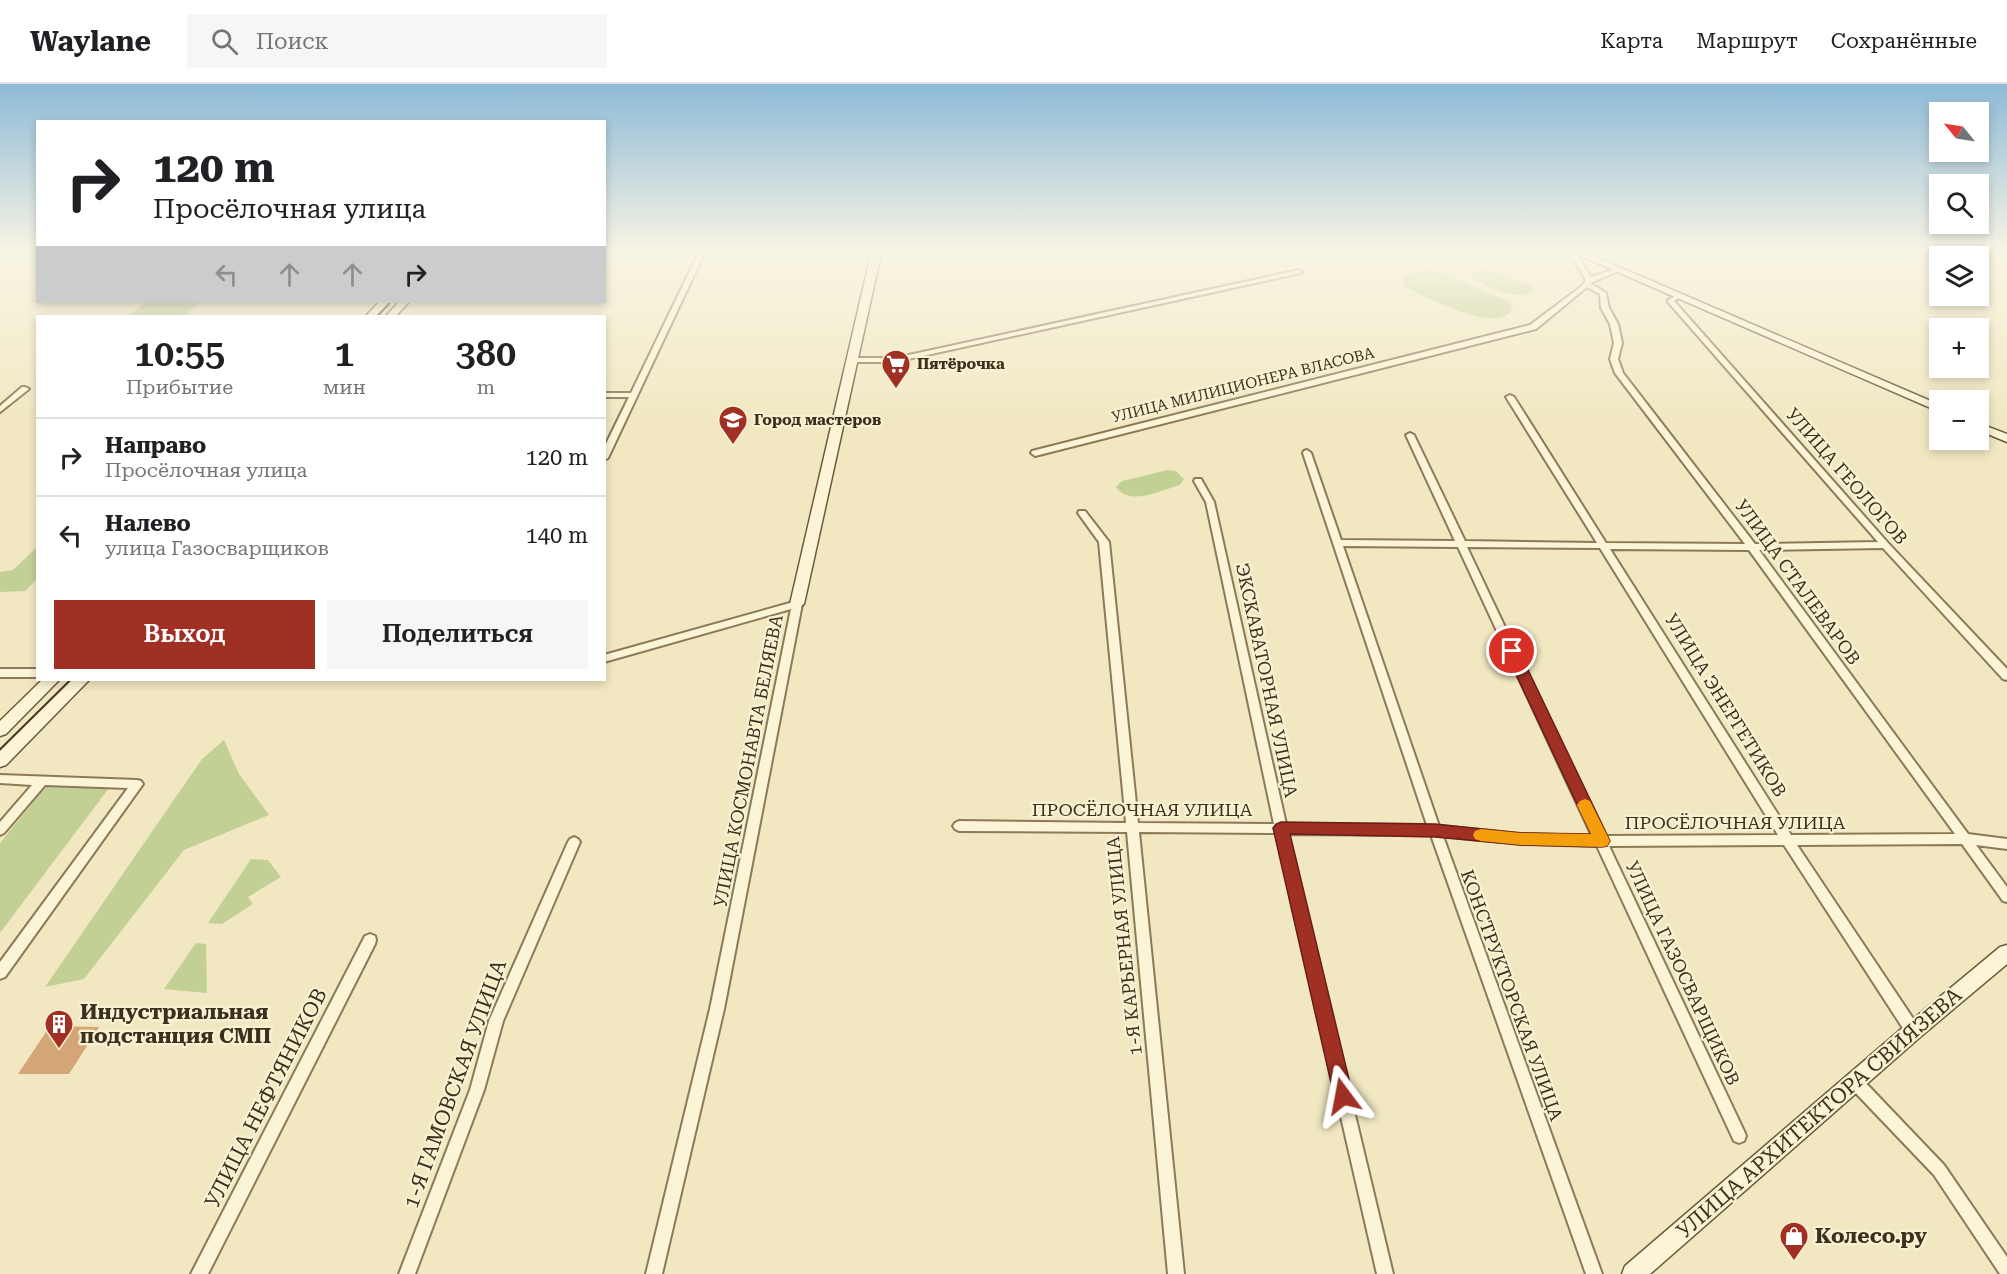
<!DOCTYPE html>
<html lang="ru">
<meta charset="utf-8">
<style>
body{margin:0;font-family:"Roboto Serif",serif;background:#f6f6f6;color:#202124;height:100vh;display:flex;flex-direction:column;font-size:22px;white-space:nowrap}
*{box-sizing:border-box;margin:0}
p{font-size:20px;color:#757577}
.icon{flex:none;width:33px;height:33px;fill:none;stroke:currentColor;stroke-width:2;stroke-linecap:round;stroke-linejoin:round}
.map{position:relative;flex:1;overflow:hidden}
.drawer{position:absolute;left:36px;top:231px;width:570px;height:366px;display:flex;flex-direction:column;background:#fff;border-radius:0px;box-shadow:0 3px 9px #0003}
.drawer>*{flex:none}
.guide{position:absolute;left:36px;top:36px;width:570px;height:183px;border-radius:0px;box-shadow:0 3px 9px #0003;background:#fff;color:#202124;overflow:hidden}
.needle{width:39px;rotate:300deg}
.tools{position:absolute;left:1929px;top:18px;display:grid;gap:12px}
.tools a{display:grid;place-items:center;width:60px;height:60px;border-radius:0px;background:#fff;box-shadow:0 3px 9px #0003;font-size:30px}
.pin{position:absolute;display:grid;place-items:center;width:51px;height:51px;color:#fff;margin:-26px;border:3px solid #fff;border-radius:50%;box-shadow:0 2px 6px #0007}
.me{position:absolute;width:66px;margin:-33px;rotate:347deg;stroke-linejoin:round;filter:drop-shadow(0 0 4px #0008)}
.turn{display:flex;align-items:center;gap:21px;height:126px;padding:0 18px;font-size:27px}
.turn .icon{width:78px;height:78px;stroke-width:2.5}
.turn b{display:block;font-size:42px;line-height:51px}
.lanes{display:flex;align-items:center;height:57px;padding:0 18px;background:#0003;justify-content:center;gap:30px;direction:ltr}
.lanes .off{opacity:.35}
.eta{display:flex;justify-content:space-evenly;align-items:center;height:102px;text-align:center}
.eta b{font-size:36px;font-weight:600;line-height:42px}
.cta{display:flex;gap:12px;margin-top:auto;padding:12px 18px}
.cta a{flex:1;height:69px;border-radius:0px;background:#a03024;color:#fff;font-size:24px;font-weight:600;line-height:69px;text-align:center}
.cta a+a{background:#f6f6f6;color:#202124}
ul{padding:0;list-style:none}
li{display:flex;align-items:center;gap:18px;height:78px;padding:0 18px;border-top:2px solid #e0e0e0}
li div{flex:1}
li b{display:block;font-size:22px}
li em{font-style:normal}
header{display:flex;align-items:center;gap:36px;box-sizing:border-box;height:84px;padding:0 30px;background:#fff;border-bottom:2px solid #e0e0e0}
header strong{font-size:28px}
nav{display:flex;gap:33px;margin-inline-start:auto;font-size:21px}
.search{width:420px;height:54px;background:#f6f6f6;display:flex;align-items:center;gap:15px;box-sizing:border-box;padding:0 21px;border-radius:0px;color:#757577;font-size:22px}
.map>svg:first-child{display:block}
.green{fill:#c3d095}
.building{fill:#d2a676}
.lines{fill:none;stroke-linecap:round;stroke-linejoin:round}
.street-casing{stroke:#8c7958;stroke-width:4}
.secondary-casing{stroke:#6e5a3b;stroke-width:3}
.street{fill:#fbf4d6;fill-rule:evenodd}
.secondary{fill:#fbf4d6;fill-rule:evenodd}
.tram{stroke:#3b2f1d;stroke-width:1.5}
.route{fill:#a03024;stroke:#681f17;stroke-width:1.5}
.slow{fill:#f59e0b}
.labels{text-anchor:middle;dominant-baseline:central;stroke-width:4.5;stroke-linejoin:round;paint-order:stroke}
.far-poi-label{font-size:15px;font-weight:bold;fill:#3b2f1d;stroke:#f8f1d2;text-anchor:start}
.far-street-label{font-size:15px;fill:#3b2f1d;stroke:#f8f1d2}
.street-label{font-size:18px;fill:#3b2f1d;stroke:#f8f1d2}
.near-poi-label{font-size:21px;font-weight:bold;fill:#3b2f1d;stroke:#f8f1d2;text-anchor:start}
.near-street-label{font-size:21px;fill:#3b2f1d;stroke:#f8f1d2}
</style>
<header>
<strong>Waylane</strong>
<div class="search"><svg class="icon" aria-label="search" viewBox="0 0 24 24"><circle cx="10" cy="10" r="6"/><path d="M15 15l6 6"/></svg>Поиск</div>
<nav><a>Карта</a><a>Маршрут</a><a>Сохранённые</a></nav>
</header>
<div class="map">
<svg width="2007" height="1190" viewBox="0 0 2007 1190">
<rect width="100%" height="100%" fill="#f1e8c2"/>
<path class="green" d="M1841,170h50l4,6c-15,9 -40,2 -54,-6z
M1486,185l44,16 2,6c-18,11 -42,-5 -59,-12l-2,-3 4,-5z
M1421,187h13l75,30 4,8c-17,27 -86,-12 -108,-22l-2,-3 2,-7z
M146,218h55l-17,14h-56z
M1168,386l8,1 8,8 -4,6c-19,5 -50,22 -64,2l6,-6z
M37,463v32l-12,12 -25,1v-20l13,-2z
M224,656l15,34 30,41 -85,35 -100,129 -39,8 157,-228z
M45,703l64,1 -109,145v-90z
M251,775l17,1 13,17 -33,20 5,7 -31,20 -14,-1z
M196,859l10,1 1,49 -43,-4z"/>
<path class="building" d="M50,942l49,1 -30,47h-51z"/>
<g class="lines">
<g class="street-casing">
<path id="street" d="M698,170h6l-96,204 -4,2v-12l25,-51h-25v-4h27z
M1570,170h6l15,23 25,-8 3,2 -29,12 16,10 3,15 9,16 4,19 -4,16 5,14 132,171 123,-2 -210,-240v-2l7,-4 5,1 -6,4 214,242 119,126v11l-4,-1 -120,-131 -124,2 209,284 39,5v10l-31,-4 31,42v15l-4,-1 -41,-57 -165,1 121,181 2,5 -2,5 -5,1 -5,-1 -124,-191 -175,1 135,285 2,5 -2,5 -5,2 -5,-2 -137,-295 -76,-2 -78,-8 159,438h-16l-155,-439 -143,-1 105,440h-16l-101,-441 -137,-1 45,442h-16l-41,-442 -168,-1 -4,-2 -2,-3 2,-3 4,-2 167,2 -27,-281 -21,-29 1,-2h6l24,31 29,281 136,1 -68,-322 -12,-21 1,-2h6l13,23 72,322 141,1 -124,-372 1,-2 3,-1 4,3 30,87 114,1 -49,-106 4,-2 4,2 51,106 132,2 -91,-146 4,-2 4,2 92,146 139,1 -130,-171 -5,-14 4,-16 -4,-19 -9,-16 -1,-14 -13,-7 -51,42 -501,127 -4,-3 1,-2 498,-126 52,-39 4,-6zM1343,462l115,1 134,289 -71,-2 -82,-8zM1467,463l133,1 178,287 -174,1zM1610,465l139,1 206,284 -164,1z
M1299,186l3,2 -1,1 -406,89h-44l-4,-2 4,-2h44z
M22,303h3l4,2 -29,23v-6z
M797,517l5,3 -78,405 -62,265h-16l64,-265 81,-400 -187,53v-7z
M0,585h38v8h-38z
M0,691l137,5 4,1 2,3 -138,193 -5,2v-17l128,-174 -83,-3 -41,48 -4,2v-13l32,-37 -32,-2z
M574,753l4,2 2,3 -77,179 -19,69 -69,184h-16l71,-184 19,-69 79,-179 2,-3z
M370,850l5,2 1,4 -1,4 -167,330h-17l174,-338z
M1855,991l5,2 84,88 63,92v17h-7l-66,-99 -84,-88 -2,-5 2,-5z"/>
</g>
<g class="secondary-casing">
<path id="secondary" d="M871,170h10l-77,350 -7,5 -7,-5z
M1576,170h13l351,151v7z
M379,218h10l-13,14h-10z
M399,218h10l-13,14h-10z
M1978,339l29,11v8l-29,-12z
M42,596h17l-53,54 -6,2v-15z
M72,596h17l-83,85 -6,2v-16z
M2007,861v19l-87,73 -270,237h-28l3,-8 281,-241 94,-78z"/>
</g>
<use href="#street" class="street"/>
<use href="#secondary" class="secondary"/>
<path class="tram" d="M378,232l13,-14
M0,665l70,-69"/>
</g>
<linearGradient id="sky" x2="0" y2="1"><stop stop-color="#8dbad7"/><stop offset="0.5" stop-color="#f9f5e4"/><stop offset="1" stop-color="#f9f5e4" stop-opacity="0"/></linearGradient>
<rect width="2007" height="337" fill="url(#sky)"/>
<path class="route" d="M1512,562l7,5 91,190 -3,5 -5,1 -81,-2 -86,-8 -145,-3 63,262 -3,6 -7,3 -6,-3 -3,-6 -61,-268 3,-4 5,-2 154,2 86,9 70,1 -86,-183z"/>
<path class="slow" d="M1585,715l5,2 20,40 -3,5 -5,1 -81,-2 -40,-4 -6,-2 -2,-4 2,-4 6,-2 40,4 70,1 -14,-29 3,-4z"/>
<defs>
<g id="supermarket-pin" transform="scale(1.5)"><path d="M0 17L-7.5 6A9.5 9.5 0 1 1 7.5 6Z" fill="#a03024" stroke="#f8f1d2"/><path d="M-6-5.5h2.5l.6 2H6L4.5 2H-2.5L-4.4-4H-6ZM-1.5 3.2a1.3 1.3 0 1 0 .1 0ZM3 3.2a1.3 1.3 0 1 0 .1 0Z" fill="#fff"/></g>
<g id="school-pin" transform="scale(1.5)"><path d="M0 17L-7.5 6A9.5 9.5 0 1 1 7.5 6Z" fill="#a03024" stroke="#f8f1d2"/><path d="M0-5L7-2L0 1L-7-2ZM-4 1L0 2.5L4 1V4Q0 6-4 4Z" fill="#fff"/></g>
<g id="building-pin" transform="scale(1.5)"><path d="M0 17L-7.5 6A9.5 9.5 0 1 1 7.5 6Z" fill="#a03024" stroke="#f8f1d2"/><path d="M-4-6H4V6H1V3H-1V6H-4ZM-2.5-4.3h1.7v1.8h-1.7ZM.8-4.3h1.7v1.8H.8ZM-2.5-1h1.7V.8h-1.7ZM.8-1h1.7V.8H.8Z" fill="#fff"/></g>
<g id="shop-pin" transform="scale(1.5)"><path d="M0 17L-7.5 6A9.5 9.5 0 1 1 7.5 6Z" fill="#a03024" stroke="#f8f1d2"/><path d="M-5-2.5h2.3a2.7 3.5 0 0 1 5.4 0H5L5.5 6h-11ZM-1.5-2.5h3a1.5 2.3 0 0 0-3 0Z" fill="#fff"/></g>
</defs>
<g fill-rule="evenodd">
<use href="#supermarket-pin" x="896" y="280"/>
<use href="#school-pin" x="733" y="336"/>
<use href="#building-pin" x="59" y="940"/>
<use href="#shop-pin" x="1794" y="1152"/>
</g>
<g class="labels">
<g class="far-poi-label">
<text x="917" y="280">Пятёрочка</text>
<text x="754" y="336">Город мастеров</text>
</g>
<g class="far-street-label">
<text transform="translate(1243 301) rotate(-14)">УЛИЦА МИЛИЦИОНЕРА ВЛАСОВА</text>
</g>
<g class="street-label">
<text transform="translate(1847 392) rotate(49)">УЛИЦА ГЕОЛОГОВ</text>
<text transform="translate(1798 498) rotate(54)">УЛИЦА СТАЛЕВАРОВ</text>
<text transform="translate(1267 596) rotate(78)">ЭКСКАВАТОРНАЯ УЛИЦА</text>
<text transform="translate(1726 621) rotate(58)">УЛИЦА ЭНЕРГЕТИКОВ</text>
<text transform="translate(748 677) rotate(-79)">УЛИЦА КОСМОНАВТА БЕЛЯЕВА</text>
<text x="1142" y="725">ПРОСЁЛОЧНАЯ УЛИЦА</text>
<text x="1735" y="738">ПРОСЁЛОЧНАЯ УЛИЦА</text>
<text transform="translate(1124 862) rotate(-96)">1-Я КАРЬЕРНАЯ УЛИЦА</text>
<text transform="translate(1683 889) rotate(65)">УЛИЦА ГАЗОСВАРЩИКОВ</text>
<text transform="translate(1512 911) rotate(70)">КОНСТРУКТОРСКАЯ УЛИЦА</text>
</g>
<g class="near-poi-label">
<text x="80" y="928">Индустриальная<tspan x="80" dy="24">подстанция СМП</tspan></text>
<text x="1815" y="1152">Колесо.ру</text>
</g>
<g class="near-street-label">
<text transform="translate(455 1000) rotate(-70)">1-Я ГАМОВСКАЯ УЛИЦА</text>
<text transform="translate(266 1014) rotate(-63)">УЛИЦА НЕФТЯНИКОВ</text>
<text transform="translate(1819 1029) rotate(-41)">УЛИЦА АРХИТЕКТОРА СВИЯЗЕВА</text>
</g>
</g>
</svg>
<div class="tools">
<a><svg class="needle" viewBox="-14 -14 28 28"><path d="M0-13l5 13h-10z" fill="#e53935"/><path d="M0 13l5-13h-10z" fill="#757577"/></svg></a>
<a><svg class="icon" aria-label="search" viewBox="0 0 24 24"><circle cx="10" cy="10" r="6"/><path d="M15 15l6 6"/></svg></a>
<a><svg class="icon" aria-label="layers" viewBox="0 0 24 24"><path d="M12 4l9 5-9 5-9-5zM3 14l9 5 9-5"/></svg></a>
<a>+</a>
<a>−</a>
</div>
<div class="pin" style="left:1512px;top:567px;background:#d93025"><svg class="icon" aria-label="arrive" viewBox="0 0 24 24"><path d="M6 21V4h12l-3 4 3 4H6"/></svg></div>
<svg class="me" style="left:1343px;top:1012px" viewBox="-20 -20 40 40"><path d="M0-17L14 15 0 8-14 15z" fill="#a03024" stroke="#fff" stroke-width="4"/></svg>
<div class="guide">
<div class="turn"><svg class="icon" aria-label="right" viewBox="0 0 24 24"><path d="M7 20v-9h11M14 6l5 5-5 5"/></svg><div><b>120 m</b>Просёлочная улица</div></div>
<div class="lanes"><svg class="icon off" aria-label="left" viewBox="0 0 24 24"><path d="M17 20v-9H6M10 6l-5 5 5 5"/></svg><svg class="icon off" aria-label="ahead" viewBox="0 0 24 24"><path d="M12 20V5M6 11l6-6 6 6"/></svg><svg class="icon off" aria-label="ahead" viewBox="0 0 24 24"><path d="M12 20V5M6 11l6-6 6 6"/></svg><svg class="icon" aria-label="right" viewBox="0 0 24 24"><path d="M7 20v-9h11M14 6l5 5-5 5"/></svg></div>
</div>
<section class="drawer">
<div class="eta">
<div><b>10:55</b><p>Прибытие</p></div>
<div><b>1</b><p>мин</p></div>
<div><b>380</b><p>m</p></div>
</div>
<ul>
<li><svg class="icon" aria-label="right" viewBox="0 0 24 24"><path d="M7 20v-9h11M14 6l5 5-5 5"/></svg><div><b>Направо</b><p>Просёлочная улица</p></div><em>120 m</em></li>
<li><svg class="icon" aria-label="left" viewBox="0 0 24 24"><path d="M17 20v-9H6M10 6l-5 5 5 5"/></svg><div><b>Налево</b><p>улица Газосварщиков</p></div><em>140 m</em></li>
</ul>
<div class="cta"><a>Выход</a><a>Поделиться</a></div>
</section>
</div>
